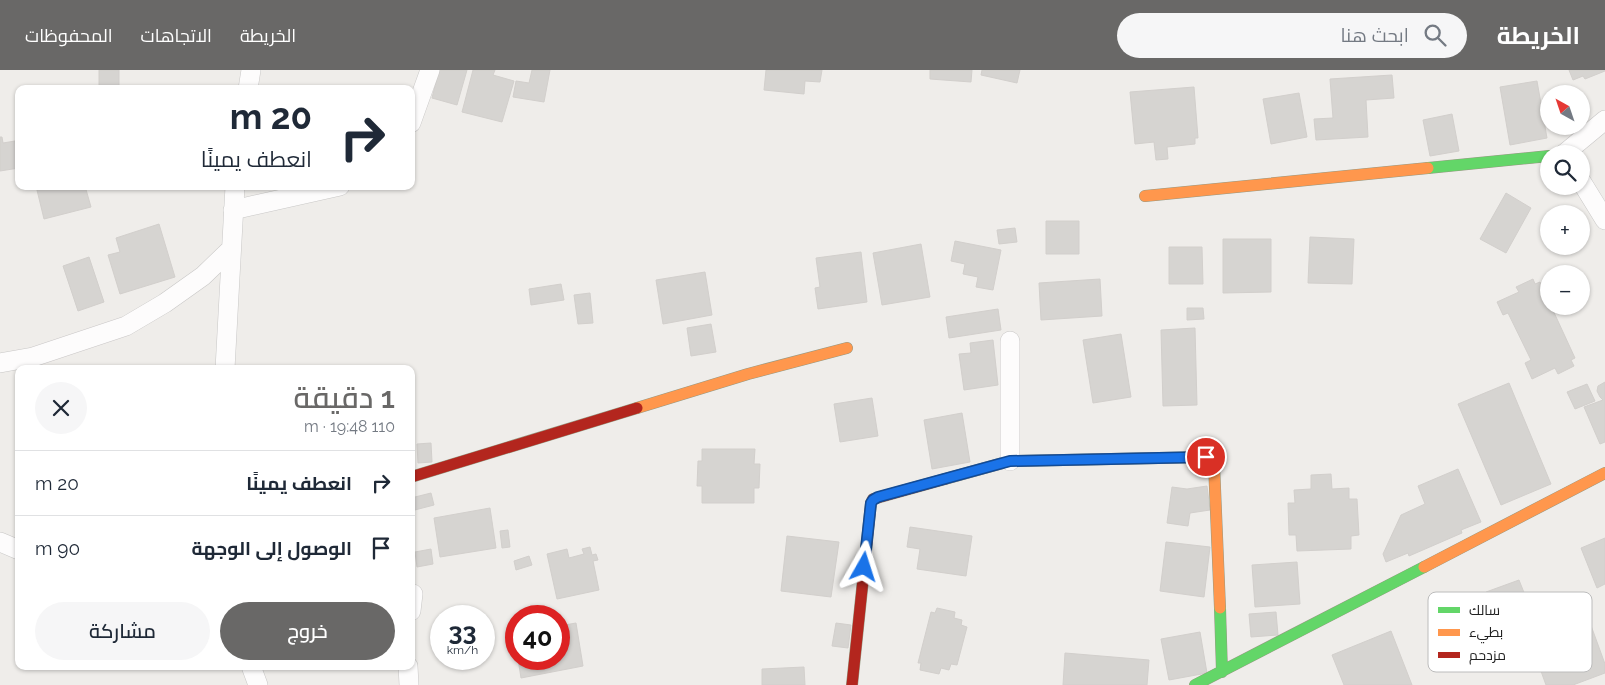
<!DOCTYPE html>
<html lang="ar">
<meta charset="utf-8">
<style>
body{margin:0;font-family:Raleway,Cairo,sans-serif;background:#f6f6f7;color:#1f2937;direction:rtl;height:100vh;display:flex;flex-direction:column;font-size:19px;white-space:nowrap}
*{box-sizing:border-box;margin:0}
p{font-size:16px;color:#747a83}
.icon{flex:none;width:28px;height:28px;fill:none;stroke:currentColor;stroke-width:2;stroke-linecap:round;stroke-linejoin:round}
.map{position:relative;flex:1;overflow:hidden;direction:ltr}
.details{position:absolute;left:15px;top:295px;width:400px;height:305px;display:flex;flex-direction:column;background:#fff;border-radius:10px;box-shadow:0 1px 4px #0004;direction:rtl}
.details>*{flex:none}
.guide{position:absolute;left:15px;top:15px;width:400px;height:105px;border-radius:10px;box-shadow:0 1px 4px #0004;direction:rtl;background:#fff;color:#1f2937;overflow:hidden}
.needle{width:32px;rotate:320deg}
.fabs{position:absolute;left:1540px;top:15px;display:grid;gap:10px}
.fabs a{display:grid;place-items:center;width:50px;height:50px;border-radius:50%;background:#fff;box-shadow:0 1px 4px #0004;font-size:25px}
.speed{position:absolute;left:430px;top:535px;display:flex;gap:10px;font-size:25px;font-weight:700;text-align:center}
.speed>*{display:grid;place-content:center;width:65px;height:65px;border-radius:50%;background:#fff;box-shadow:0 1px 4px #0004;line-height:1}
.speed small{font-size:12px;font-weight:400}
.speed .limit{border:8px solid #d22;background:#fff;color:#111}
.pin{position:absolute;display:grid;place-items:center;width:42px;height:42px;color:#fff;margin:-21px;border:2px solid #fff;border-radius:50%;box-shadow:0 1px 5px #0007}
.me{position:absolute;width:55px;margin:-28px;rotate:6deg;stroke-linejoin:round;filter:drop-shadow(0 0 4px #0008)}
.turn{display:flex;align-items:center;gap:18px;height:105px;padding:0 20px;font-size:22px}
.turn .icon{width:65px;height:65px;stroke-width:2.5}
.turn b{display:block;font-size:35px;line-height:42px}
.round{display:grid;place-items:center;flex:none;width:52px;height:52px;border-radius:26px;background:#f6f6f7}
.overview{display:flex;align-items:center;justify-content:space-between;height:85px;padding:0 20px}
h1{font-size:30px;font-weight:600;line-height:38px;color:#696867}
.primary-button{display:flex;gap:10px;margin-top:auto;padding:10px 20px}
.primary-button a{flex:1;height:58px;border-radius:30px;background:#696867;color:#fff;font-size:20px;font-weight:600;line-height:58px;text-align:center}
.primary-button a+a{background:#f6f6f7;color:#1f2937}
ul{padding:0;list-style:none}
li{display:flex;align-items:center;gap:15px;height:65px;padding:0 20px;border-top:1px solid #e0e1e3}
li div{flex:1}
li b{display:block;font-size:19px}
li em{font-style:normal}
header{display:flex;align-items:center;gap:30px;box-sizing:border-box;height:70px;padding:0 25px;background:#696867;color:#fff}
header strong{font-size:24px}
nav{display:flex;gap:28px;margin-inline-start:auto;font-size:18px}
.search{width:350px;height:45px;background:#f6f6f7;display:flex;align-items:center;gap:12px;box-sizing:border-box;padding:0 18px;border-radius:28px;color:#747a83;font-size:19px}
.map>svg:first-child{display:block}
.building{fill:#d6d4d1;stroke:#d2cfcc}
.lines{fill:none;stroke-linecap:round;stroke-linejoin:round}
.street-casing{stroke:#c8c7c6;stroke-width:20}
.fast-casing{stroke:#969982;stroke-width:12}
.slow-casing{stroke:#969982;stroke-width:12}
.jam-casing{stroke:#969982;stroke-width:12}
.street{stroke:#fdfcfc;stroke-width:19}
.fast{stroke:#63d668;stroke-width:11}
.slow{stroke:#ff974d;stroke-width:11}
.jam{stroke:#b3261e;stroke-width:11}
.route-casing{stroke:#114b97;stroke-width:12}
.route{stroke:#1a73e8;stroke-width:9}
.key{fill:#fff;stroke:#bcbcbc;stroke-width:1}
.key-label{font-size:14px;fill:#212121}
</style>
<header>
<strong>الخريطة</strong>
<div class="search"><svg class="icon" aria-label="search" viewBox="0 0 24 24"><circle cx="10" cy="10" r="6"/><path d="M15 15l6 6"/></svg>ابحث هنا</div>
<nav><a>الخريطة</a><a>الاتجاهات</a><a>المحفوظات</a></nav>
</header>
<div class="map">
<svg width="1605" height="615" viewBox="0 0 1605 615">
<rect width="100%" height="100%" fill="#efedea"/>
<path class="building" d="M99,0h20v18h-20z
M439,0h28l-10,35 -25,-7z
M473,0h22l-2,5 21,6 -12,41 -40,-10z
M532,0h18l-6,32 -31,-5 3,-16 13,2z
M766,0h56l-2,12 -15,-1 -1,13 -40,-4z
M930,0h42l-1,12 -41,-3z
M982,0h38l-3,13 -36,-8z
M1569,0h36v1l-20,8 -2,-3 -10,4z
M1392,5l2,23 -28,2 2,37 -52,3 -2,-21 19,-1 -3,-39z
M1537,11l10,57 -37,7 -10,-58z
M1194,17l4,51h-3v6l-28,3 1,12 -12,1 -2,-18 -19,2 -5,-52z
M1299,23l8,44 -36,7 -8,-45z
M1452,44l7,37 -29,5 -7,-36z
M0,67h2l1,6 12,-2 4,27 -19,3z
M36,116h49l6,21 -47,12z
M1506,123l25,15 -25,45 -26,-14z
M1046,151h33v33h-33z
M159,154l16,53 -55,17 -12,-39 12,-3 -4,-14z
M1015,158l2,14 -18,2 -2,-14z
M1310,167l44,2 -2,45 -44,-1z
M1223,169h48v53l-48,1z
M955,171l46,9 -8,40 -17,-3 2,-10 -15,-3 2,-10 -14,-3z
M921,174l9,53 -48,8 -9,-52z
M1169,177h33l1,37h-34z
M861,182l6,50 -49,7 -3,-21 5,-1 -4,-29z
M89,187l15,45 -26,9 -15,-45z
M705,202l7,43 -49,9 -7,-44z
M1100,209l2,37 -61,4 -2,-37z
M1533,209l2,5 5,-2 9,19v5h2l24,52 -4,2 3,6 -16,8 -3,-6 -23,11 -7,-16 6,-3 -23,-47 -5,2 -6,-13 22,-10 -3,-5z
M561,214l3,16 -33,5 -2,-16z
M590,223l3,30 -15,1 -4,-29z
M1187,238h16l1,11 -17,1z
M998,239l3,21 -52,8 -3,-21z
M711,254l5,28 -25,4 -4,-28z
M1195,258l2,77 -34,1 -2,-76z
M1121,264l10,63 -38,6 -10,-63z
M993,270l5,45 -34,5 -5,-36 12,-1 -1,-10z
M304,296v3h-39z
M339,296h43v3h-43z
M1605,312v60l-5,2 -16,-37 19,-7 -3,-3 -3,-6 1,-5z
M1509,313l42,101 -50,21 -43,-101z
M1587,314l8,17 -20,8 -8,-17z
M872,328l6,38 -38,6 -6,-38z
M962,343l8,49 -38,7 -8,-49z
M431,373l1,19 -14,1 -1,-19z
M702,379h53l-1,15h6l-1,24h-5v15h-52v-17h-5l1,-25h4z
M1458,399l23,53 -20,8 1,3 -53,23 -1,-3 -22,9 -3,-8 18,-39 24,-11 -7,-18z
M1331,404l1,15 17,-1v11h8l2,36 -8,1v13l-54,2 -1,-16h-7l-1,-32h7l-1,-13 17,-1v-14z
M1207,416l3,24 -20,3 -2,13 -21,-3 5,-36 15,2z
M431,423l3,12 -23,6v-13z
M490,438l6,40 -56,9 -6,-39z
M910,457l62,9 -6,40 -49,-7 3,-20 -13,-2z
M508,460l2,17 -8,1 -2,-17z
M787,466l52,6 -8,55 -50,-6z
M1605,468v46l-8,4 -16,-40z
M1166,472l44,5 -6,50 -44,-6z
M590,477l2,8 4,-1 2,6 -5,1 6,29 -42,9 -10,-45 20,-5 2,9 15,-4 -2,-5z
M431,479l2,15 -16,3 -2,-15z
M529,486l3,9 -16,5 -2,-9z
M1297,492l3,42 -45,3 -3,-42z
M1519,510l8,20 -33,13 -8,-21z
M1569,533l8,21 12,-4 16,44v9l-32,12h-27l-16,-44 14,-5 -7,-21z
M937,538l18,4 -1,6 8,2 -1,5 6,2 -10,38 -6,-1 -2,6 -8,-2 -2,6 -19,-4 1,-7h-3l13,-51 4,1z
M1276,542l2,23 -27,2 -2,-23z
M576,553l7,43 -62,12 -3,-19h41v-33z
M836,553l15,2 -3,23 -16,-2z
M1391,561l21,54h-68l-12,-30z
M1200,562l7,41 -38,7 -8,-41z
M1065,583l84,7 -2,25h-84z
M804,597l1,18h-43v-16z"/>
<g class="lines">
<g class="street-casing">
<path id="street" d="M248,19l3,-19
M411,53l19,-53
M1564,84l41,-34
M1581,111l24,39
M233,140l107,-24
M1010,271v120
M0,293l33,-6 93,-31 39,-23 38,-27 28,-27
M225,299l10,-183
M0,472l19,8
M411,541l2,-17
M251,596l7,19
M408,596l1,19"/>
</g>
<g class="fast-casing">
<path id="fast" d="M1428,98l121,-12
M1220,538l2,64
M1195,615l229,-118"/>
</g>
<g class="slow-casing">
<path id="slow" d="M1145,126l283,-28
M637,338l111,-34 99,-26
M945,409l65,-18 196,-4 5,2 3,5 6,144
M1424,497l181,-94"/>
</g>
<g class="jam-casing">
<path id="jam" d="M411,407l226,-69
M852,615l19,-182 2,-4 72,-20"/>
</g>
<use href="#street" class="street"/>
<use href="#fast" class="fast"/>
<use href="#slow" class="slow"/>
<use href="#jam" class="jam"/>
</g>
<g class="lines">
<g class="route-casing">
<path id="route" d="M864,497l7,-64 2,-3 5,-3 132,-36 196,-4"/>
</g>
<use href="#route" class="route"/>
</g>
<rect x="1428" y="522" width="164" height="80" rx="8" class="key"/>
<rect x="1438" y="537" width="22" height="6" fill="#63d668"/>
<rect x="1438" y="559" width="22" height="7" fill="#ff974d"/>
<rect x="1438" y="582" width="22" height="6" fill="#b3261e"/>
<g class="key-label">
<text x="1469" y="545">سالك</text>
<text x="1469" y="567">بطيء</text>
<text x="1469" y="590">مزدحم</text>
</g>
</svg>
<div class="fabs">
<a><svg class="needle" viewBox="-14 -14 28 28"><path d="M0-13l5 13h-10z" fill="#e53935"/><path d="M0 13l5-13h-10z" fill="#747a83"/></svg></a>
<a><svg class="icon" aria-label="search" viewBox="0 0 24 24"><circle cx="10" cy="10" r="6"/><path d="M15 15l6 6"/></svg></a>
<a>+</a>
<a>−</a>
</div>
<div class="speed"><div>33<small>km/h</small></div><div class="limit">40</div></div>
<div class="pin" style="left:1206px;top:387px;background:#d93025"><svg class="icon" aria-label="arrive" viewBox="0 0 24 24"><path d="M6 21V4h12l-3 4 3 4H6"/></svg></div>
<svg class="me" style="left:864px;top:497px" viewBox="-20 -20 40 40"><path d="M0-17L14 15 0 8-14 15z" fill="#1a73e8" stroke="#fff" stroke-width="4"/></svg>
<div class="guide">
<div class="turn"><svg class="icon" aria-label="right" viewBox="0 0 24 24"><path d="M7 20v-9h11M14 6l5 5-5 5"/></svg><div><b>20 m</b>انعطف يمينًا</div></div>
</div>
<section class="details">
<div class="overview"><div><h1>1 دقيقة</h1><p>110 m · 19:48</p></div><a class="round"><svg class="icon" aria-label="close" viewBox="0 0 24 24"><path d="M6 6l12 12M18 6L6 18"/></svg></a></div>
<ul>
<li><svg class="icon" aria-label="right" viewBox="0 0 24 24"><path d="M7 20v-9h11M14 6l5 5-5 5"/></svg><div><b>انعطف يمينًا</b></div><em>20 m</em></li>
<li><svg class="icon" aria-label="arrive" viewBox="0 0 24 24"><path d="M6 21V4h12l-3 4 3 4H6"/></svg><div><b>الوصول إلى الوجهة</b></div><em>90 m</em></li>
</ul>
<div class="primary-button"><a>خروج</a><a>مشاركة</a></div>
</section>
</div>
